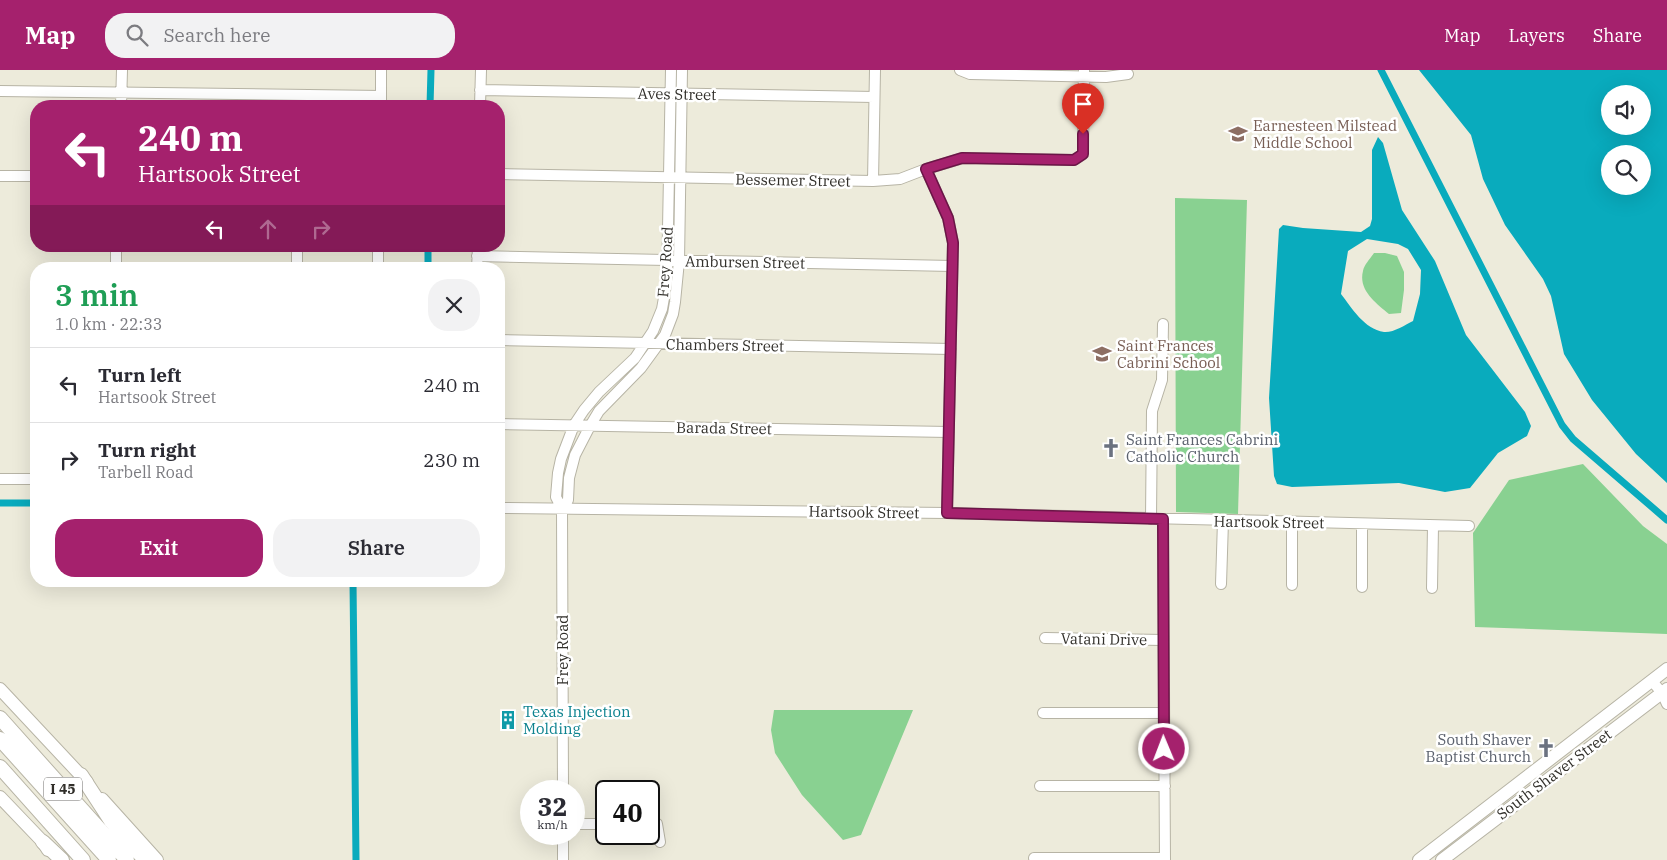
<!DOCTYPE html>
<meta charset="utf-8">
<style>
body{margin:0;font-family:"IBM Plex Serif",serif;background:#f2f2f3;color:#2b2b33;height:100vh;display:flex;flex-direction:column;font-size:19px;white-space:nowrap}
*{box-sizing:border-box;margin:0}
p{font-size:16px;color:#7c7c81}
.icon{flex:none;width:28px;height:28px;fill:none;stroke:currentColor;stroke-width:2;stroke-linecap:round;stroke-linejoin:round}
.map{position:relative;flex:1;overflow:hidden}
.panel{position:absolute;left:30px;top:192px;width:475px;height:325px;display:flex;flex-direction:column;background:#fff;border-radius:20px;box-shadow:0 5px 20px #0002}
.panel>*{flex:none}
.top-card{position:absolute;left:30px;top:30px;width:475px;height:152px;border-radius:20px;box-shadow:0 5px 20px #0002;background:#a5216d;color:#fff;overflow:hidden}
.controls{position:absolute;left:1601px;top:15px;display:grid;gap:10px}
.controls a{display:grid;place-items:center;width:50px;height:50px;border-radius:50%;background:#fff;box-shadow:0 5px 20px #0002;font-size:25px}
.speed{position:absolute;left:520px;top:710px;display:flex;gap:10px;font-size:25px;font-weight:700;text-align:center}
.speed>*{display:grid;place-content:center;width:65px;height:65px;border-radius:50%;background:#fff;box-shadow:0 5px 20px #0002;line-height:1}
.speed small{font-size:12px;font-weight:400}
.speed .limit{border:2px solid #111;border-radius:8px;background:#fff;color:#111}
.pin{position:absolute;display:grid;place-items:center;width:42px;height:42px;color:#fff;margin:-51px -21px;border-radius:50% 50% 50% 0;rotate:-45deg;box-shadow:0 0 5px #0007}
.pin .icon{rotate:45deg}
.me{position:absolute;width:55px;margin:-28px;rotate:359deg;stroke-linejoin:round;filter:drop-shadow(0 0 4px #0008)}
.turn{display:flex;align-items:center;gap:18px;height:105px;padding:0 25px;font-size:22px}
.turn .icon{width:65px;height:65px;stroke-width:2.5}
.turn b{display:block;font-size:35px;line-height:42px}
.lanes{display:flex;align-items:center;height:48px;padding:0 25px;background:#0003;justify-content:center;gap:25px;direction:ltr}
.lanes .off{opacity:.35}
.round{display:grid;place-items:center;flex:none;width:52px;height:52px;border-radius:20px;background:#f2f2f3}
.headline{display:flex;align-items:center;justify-content:space-between;height:85px;padding:0 25px}
h1{font-size:30px;font-weight:600;line-height:38px;color:#1e9e55}
.primary-button{display:flex;gap:10px;margin-top:auto;padding:10px 25px}
.primary-button a{flex:1;height:58px;border-radius:20px;background:#a5216d;color:#fff;font-size:20px;font-weight:600;line-height:58px;text-align:center}
.primary-button a+a{background:#f2f2f3;color:#2b2b33}
ul{padding:0;list-style:none}
li{display:flex;align-items:center;gap:15px;height:75px;padding:0 25px;border-top:1px solid #e1e1e2}
li div{flex:1}
li b{display:block;font-size:19px}
li em{font-style:normal}
header{display:flex;align-items:center;gap:30px;box-sizing:border-box;height:70px;padding:0 25px;background:#a5216d;color:#fff}
header strong{font-size:24px}
nav{display:flex;gap:28px;margin-inline-start:auto;font-size:18px}
.search{width:350px;height:45px;background:#f2f2f3;display:flex;align-items:center;gap:12px;box-sizing:border-box;padding:0 18px;border-radius:20px;color:#7c7c81;font-size:19px}
.map>svg:first-child{display:block}
.forest{fill:#89d191}
.water{fill:#09abbd;fill-rule:evenodd}
.lines{fill:none;stroke-linecap:round;stroke-linejoin:round}
.canal{stroke:#09abbd;stroke-width:7}
.minor-casing{stroke:#b7b4a5;stroke-width:12}
.major-casing{stroke:#b7b4a5;stroke-width:14}
.highway-casing{stroke:#b7b4a5;stroke-width:16}
.minor{stroke:#fff;stroke-width:10}
.major{stroke:#fff;stroke-width:12}
.highway{stroke:#fff;stroke-width:14}
.route-casing{stroke:#6b1547;stroke-width:12}
.route{stroke:#a5216d;stroke-width:9}
.labels{text-anchor:middle;dominant-baseline:central;stroke-width:5;stroke-linejoin:round;paint-order:stroke}
.shield{fill:#fff;stroke:#6f6d6a;stroke-width:1}
.shield-label{font-size:14px;font-weight:bold;fill:#312f2a}
.street-label{font-size:15px;fill:#312f2a;stroke:#fff}
.education-label{font-size:15px;fill:#785e54;stroke:#fff;text-anchor:start}
.worship-label{font-size:15px;fill:#5b616d;stroke:#fff;text-anchor:start}
.culture-label{font-size:15px;fill:#0d838f;stroke:#fff;text-anchor:start}
</style>
<header>
<strong>Map</strong>
<div class="search"><svg class="icon" aria-label="search" viewBox="0 0 24 24"><circle cx="10" cy="10" r="6"/><path d="M15 15l6 6"/></svg>Search here</div>
<nav><a>Map</a><a>Layers</a><a>Share</a></nav>
</header>
<div class="map">
<svg width="1667" height="790" viewBox="0 0 1667 790">
<rect width="100%" height="100%" fill="#edebdb"/>
<path class="forest" d="M1175,128l72,2 -9,314 -62,-2z
M1374,183h11l12,3 7,16v18l-3,23 -12,1c-13,-11 -31,-24 -26,-43 1,-6 7,-12 11,-18z
M1583,394l60,62 24,18v90l-192,-7 -2,-94 36,-53z
M774,640h139l-52,125 -18,5 -41,-45 -27,-42 -4,-23z"/>
<path class="water" d="M1419,0h248v413l-31,-29 -44,-54 -28,-46 -13,-58 -8,-17 -38,-54 -22,-46 -12,-44zM1610,24h32v32h-32zM1610,84h32v32h-32z
M1378,67l5,6 19,67 33,51 31,74 59,77 6,14 -4,10 -29,17 -28,35 -25,4 -46,-9 -107,4 -15,-3 -3,-8 -5,-78 10,-169 4,-4 20,3 58,4 9,-6 2,-7v-69zM1367,169l31,5 10,5 13,21 -1,24 -7,27c-8,4 -20,12 -29,11 -20,-3 -32,-24 -43,-38l7,-43z"/>
<g class="lines">
<path class="canal" d="M1381,0l181,355 11,14 94,81
M430,36l1,-36
M428,199v-23
M0,433h36
M353,511l3,279"/>
<g class="minor-casing">
<path id="minor" d="M960,0l10,4 136,3 22,-3
M480,20l394,7
M0,21l381,5
M121,36l1,-36
M381,36v-36
M480,36l1,-36
M926,99l22,49 5,25 -6,270
M499,104l374,7 27,-2 26,-10 37,-11 111,2 9,-6 1,-84
M0,106h36
M873,111l2,-111
M477,186l475,10
M116,199v-23
M297,199v-23
M378,199v-23
M477,199l1,-23
M499,270l452,9
M499,354l450,8
M0,409h36
M499,438l448,5 522,13
M562,439l6,-9 1,-22 6,-23 15,-29 9,-15 42,-43 24,-33 8,-21 2,-12 4,-41 3,-191
M1151,449l1,-108 10,-31 1,-56
M1163,449l2,341
M1292,453v62
M1362,454v63
M1221,514l2,-63
M1432,518l1,-62
M1045,568l118,2
M1652,611l10,12 5,11
M1043,643h120
M1040,716h125
M563,721l-1,-282 -6,-12 2,-24 3,-14 13,-34 10,-15 15,-18 36,-34 18,-27 9,-22 5,-28 4,-211
M574,754h32
M649,754h8l3,18
M563,764v26
M1034,788h131"/>
</g>
<g class="major-casing">
<path id="major" d="M0,619l87,93
M0,727l43,45 5,8
M102,729l55,61
M1419,790l248,-191
M1442,790l225,-171"/>
</g>
<g class="highway-casing">
<path id="highway" d="M0,648l127,142
M0,669l109,121
M0,697l83,93
M81,705l30,46 34,39
M43,772l19,18"/>
</g>
<use href="#minor" class="minor"/>
<use href="#major" class="major"/>
<use href="#highway" class="highway"/>
</g>
<g class="lines">
<g class="route-casing">
<path id="route" d="M1083,64v20l-9,6 -112,-2 -36,11 22,49 5,25 -6,270 216,6 1,230"/>
</g>
<use href="#route" class="route"/>
</g>
<defs>
<g id="school-bare" transform="scale(1.5)"><path d="M0-5L7-2L0 1L-7-2ZM-4 1L0 2.5L4 1V4Q0 6-4 4Z" fill="#8d6e63" stroke="#fff" stroke-width="2.5" paint-order="stroke"/></g>
<g id="church-bare" transform="scale(1.5)"><path d="M-1.2-6h2.4v3.5h3.3v2.4h-3.3V6h-2.4V-.1h-3.3v-2.4h3.3Z" fill="#6b7280" stroke="#fff" stroke-width="2.5" paint-order="stroke"/></g>
<g id="building-bare" transform="scale(1.5)"><path d="M-4-6H4V6H1V3H-1V6H-4ZM-2.5-4.3h1.7v1.8h-1.7ZM.8-4.3h1.7v1.8H.8ZM-2.5-1h1.7V.8h-1.7ZM.8-1h1.7V.8H.8Z" fill="#0f9aa8" stroke="#fff" stroke-width="2.5" paint-order="stroke"/></g>
</defs>
<g fill-rule="evenodd">
<use href="#school-bare" x="1238" y="64"/>
<use href="#school-bare" x="1102" y="284"/>
<use href="#church-bare" x="1111" y="378"/>
<use href="#building-bare" x="508" y="650"/>
<use href="#church-bare" x="1546" y="678"/>
</g>
<g class="labels">
<rect class="shield" x="44" y="707.5" width="38" height="23" rx="4"/>
<g class="shield-label">
<text x="63" y="719">I 45</text>
</g>
<g class="street-label">
<text transform="translate(677 24) rotate(1)">Aves Street</text>
<text transform="translate(793 110) rotate(1)">Bessemer Street</text>
<text transform="translate(665 192) rotate(-86)">Frey Road</text>
<text transform="translate(745 192) rotate(1)">Ambursen Street</text>
<text transform="translate(725 275) rotate(1)">Chambers Street</text>
<text transform="translate(724 358) rotate(1)">Barada Street</text>
<text transform="translate(864 442) rotate(1)">Hartsook Street</text>
<text transform="translate(1269 452) rotate(1)">Hartsook Street</text>
<text transform="translate(1104 569) rotate(1)">Vatani Drive</text>
<text transform="translate(562 580) rotate(-90)">Frey Road</text>
<text transform="translate(1554 704) rotate(-37)">South Shaver Street</text>
</g>
<g class="education-label">
<text x="1253" y="55">Earnesteen Milstead<tspan x="1253" dy="17">Middle School</tspan></text>
<text x="1117" y="275">Saint Frances<tspan x="1117" dy="17">Cabrini School</tspan></text>
</g>
<g class="worship-label">
<text x="1126" y="369">Saint Frances Cabrini<tspan x="1126" dy="17">Catholic Church</tspan></text>
<text x="1531" y="669" text-anchor="end">South Shaver<tspan x="1531" dy="17">Baptist Church</tspan></text>
</g>
<g class="culture-label">
<text x="523" y="641">Texas Injection<tspan x="523" dy="17">Molding</tspan></text>
</g>
</g>
</svg>
<div class="controls">
<a><svg class="icon" aria-label="sound" viewBox="0 0 24 24"><path d="M4 9h4l5-4v14l-5-4H4zM17 9q2 3 0 6"/></svg></a>
<a><svg class="icon" aria-label="search" viewBox="0 0 24 24"><circle cx="10" cy="10" r="6"/><path d="M15 15l6 6"/></svg></a>
</div>
<div class="speed"><div>32<small>km/h</small></div><div class="limit">40</div></div>
<div class="pin" style="left:1083px;top:64px;background:#d93025"><svg class="icon" aria-label="arrive" viewBox="0 0 24 24"><path d="M6 21V4h12l-3 4 3 4H6"/></svg></div>
<svg class="me" style="left:1164px;top:679px" viewBox="-20 -20 40 40"><circle r="17" fill="#a5216d" stroke="#fff" stroke-width="3"/><path d="M0-11L8 9 0 5-8 9z" fill="#fff"/></svg>
<div class="top-card">
<div class="turn"><svg class="icon" aria-label="left" viewBox="0 0 24 24"><path d="M17 20v-9H6M10 6l-5 5 5 5"/></svg><div><b>240 m</b>Hartsook Street</div></div>
<div class="lanes"><svg class="icon" aria-label="left" viewBox="0 0 24 24"><path d="M17 20v-9H6M10 6l-5 5 5 5"/></svg><svg class="icon off" aria-label="ahead" viewBox="0 0 24 24"><path d="M12 20V5M6 11l6-6 6 6"/></svg><svg class="icon off" aria-label="right" viewBox="0 0 24 24"><path d="M7 20v-9h11M14 6l5 5-5 5"/></svg></div>
</div>
<section class="panel">
<div class="headline"><div><h1>3 min</h1><p>1.0 km · 22:33</p></div><a class="round"><svg class="icon" aria-label="close" viewBox="0 0 24 24"><path d="M6 6l12 12M18 6L6 18"/></svg></a></div>
<ul>
<li><svg class="icon" aria-label="left" viewBox="0 0 24 24"><path d="M17 20v-9H6M10 6l-5 5 5 5"/></svg><div><b>Turn left</b><p>Hartsook Street</p></div><em>240 m</em></li>
<li><svg class="icon" aria-label="right" viewBox="0 0 24 24"><path d="M7 20v-9h11M14 6l5 5-5 5"/></svg><div><b>Turn right</b><p>Tarbell Road</p></div><em>230 m</em></li>
</ul>
<div class="primary-button"><a>Exit</a><a>Share</a></div>
</section>
</div>
